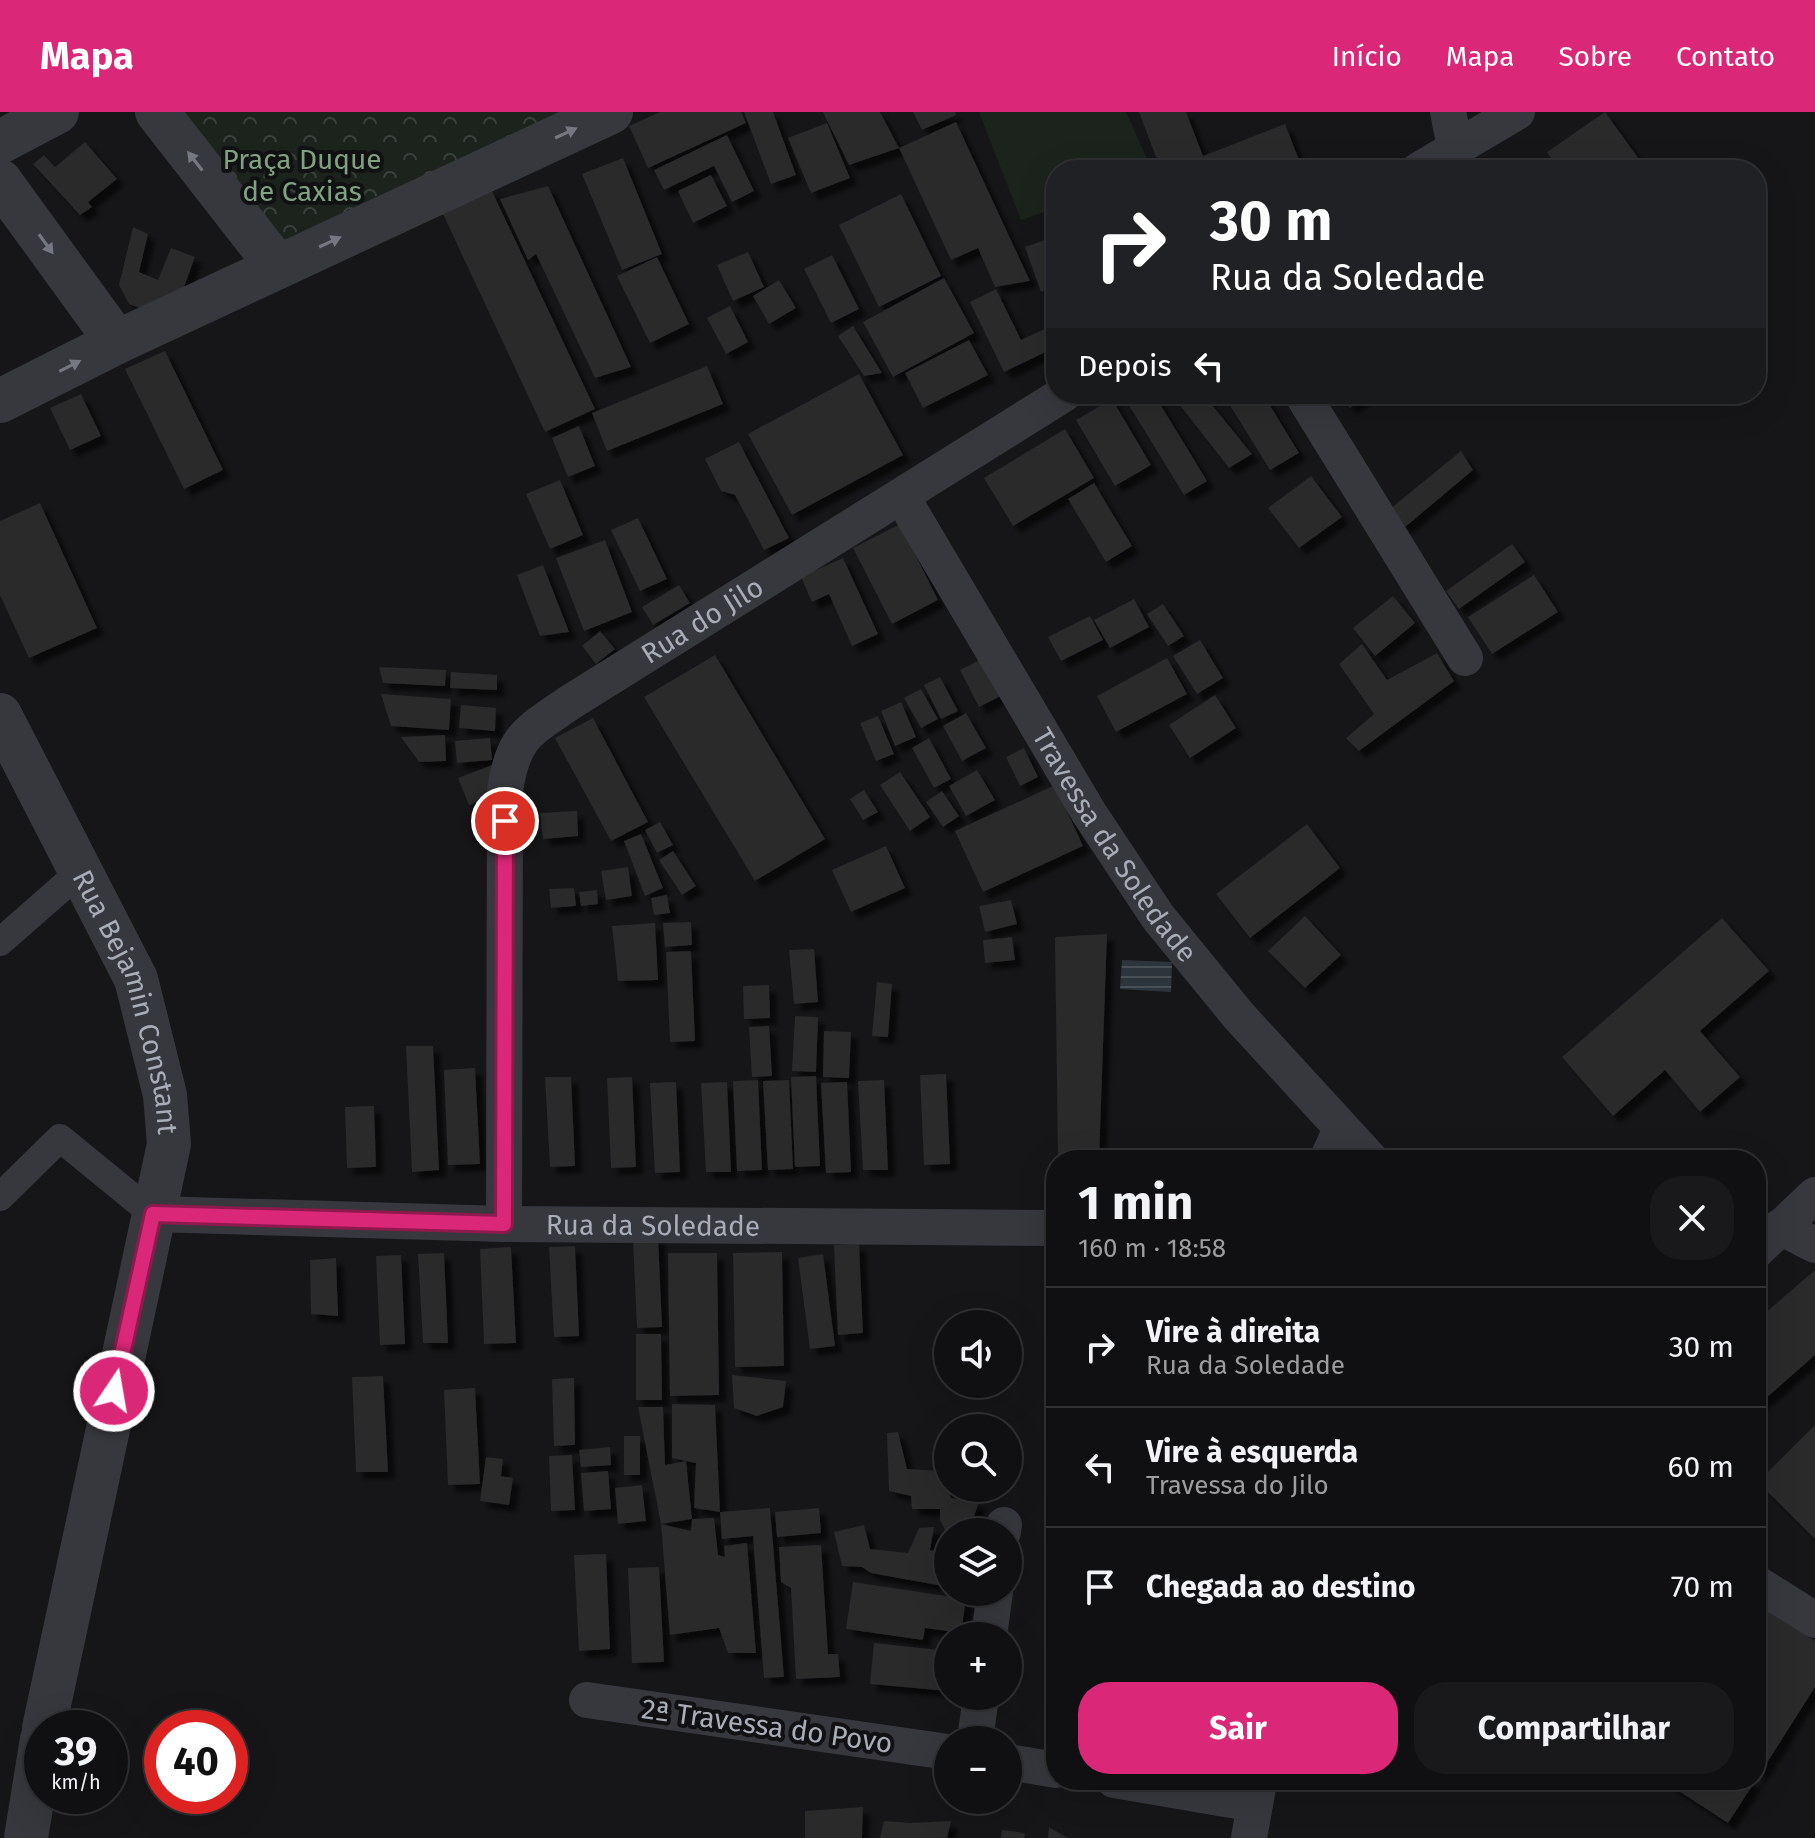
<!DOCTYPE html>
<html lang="pt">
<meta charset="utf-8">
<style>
body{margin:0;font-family:"Fira Sans",sans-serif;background:#19191b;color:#f1f3f6;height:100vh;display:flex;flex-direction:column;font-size:30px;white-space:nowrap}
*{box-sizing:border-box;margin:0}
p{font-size:26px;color:#9c9d9f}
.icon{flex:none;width:44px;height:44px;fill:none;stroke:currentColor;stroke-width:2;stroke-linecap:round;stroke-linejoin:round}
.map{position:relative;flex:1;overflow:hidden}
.panel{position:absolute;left:1046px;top:1038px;width:720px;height:640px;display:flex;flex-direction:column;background:#101012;border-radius:32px;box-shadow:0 8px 32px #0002,0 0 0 2px #303032}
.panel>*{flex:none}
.banner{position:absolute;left:1046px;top:48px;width:720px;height:244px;border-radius:32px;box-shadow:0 8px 32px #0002,0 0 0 2px #303032;background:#202124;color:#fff;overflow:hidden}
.controls{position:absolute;left:934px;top:1198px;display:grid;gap:16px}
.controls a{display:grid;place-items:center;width:88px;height:88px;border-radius:50%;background:#101012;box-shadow:0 8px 32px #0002,0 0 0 2px #303032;font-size:40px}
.speed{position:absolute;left:24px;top:1598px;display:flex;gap:16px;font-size:40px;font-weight:700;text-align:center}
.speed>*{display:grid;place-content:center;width:104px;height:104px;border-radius:50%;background:#101012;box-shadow:0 8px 32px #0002,0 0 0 2px #303032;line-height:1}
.speed small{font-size:20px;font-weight:400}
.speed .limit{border:12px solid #d22;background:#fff;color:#111}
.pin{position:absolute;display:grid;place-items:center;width:68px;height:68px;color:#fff;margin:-34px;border:4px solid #fff;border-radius:50%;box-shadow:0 2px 8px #0007}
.me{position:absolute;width:88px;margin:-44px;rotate:12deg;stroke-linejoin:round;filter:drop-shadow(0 0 6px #0008)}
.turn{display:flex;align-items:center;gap:28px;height:168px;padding:0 32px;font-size:36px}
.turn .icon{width:104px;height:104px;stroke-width:2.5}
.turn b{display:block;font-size:56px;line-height:68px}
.then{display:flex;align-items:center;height:76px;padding:0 32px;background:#0003;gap:16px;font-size:30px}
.round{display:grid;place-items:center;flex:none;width:84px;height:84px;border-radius:32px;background:#19191b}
.head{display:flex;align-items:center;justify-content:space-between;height:136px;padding:0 32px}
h1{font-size:48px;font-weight:700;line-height:60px}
.button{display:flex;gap:16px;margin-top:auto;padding:16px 32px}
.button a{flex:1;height:92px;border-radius:32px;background:#db2777;color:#fff;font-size:32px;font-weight:700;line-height:92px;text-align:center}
.button a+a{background:#19191b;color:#f1f3f6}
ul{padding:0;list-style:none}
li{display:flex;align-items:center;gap:24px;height:120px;padding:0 32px;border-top:2px solid #303032}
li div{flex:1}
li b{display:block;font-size:30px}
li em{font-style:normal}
header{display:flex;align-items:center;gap:48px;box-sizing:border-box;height:112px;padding:0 40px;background:#db2777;color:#fff}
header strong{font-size:38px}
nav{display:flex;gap:44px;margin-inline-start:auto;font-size:28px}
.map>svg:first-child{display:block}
.grass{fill:#1c231d}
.forest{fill:url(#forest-crowns)}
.water{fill:url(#water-rules)}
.building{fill:#29292c;filter:url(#shadow)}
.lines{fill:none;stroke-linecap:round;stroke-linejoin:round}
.pedestrian{stroke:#37383d;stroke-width:28}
.minor{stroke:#37383d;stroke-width:36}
.tertiary{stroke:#37383d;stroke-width:44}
.oneway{fill:#757881}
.route-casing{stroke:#8e194d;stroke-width:20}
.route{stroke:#db2777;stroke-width:14}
.labels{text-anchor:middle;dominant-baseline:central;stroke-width:8;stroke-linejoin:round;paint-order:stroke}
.park-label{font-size:28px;fill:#7fa381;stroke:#111113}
.street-label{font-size:28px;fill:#a8adb8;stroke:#111113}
</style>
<header>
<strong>Mapa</strong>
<nav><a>Início</a><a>Mapa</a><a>Sobre</a><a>Contato</a></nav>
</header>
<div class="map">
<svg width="1815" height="1726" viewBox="0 0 1815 1726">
<defs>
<pattern id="forest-crowns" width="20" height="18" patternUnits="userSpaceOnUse" patternTransform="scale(2)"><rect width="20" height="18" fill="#1c231d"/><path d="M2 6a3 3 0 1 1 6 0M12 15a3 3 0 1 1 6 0" fill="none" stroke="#3a403c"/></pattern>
<pattern id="water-rules" width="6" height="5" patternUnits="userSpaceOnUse" patternTransform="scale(2)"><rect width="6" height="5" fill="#2c353c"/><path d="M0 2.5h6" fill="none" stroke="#485056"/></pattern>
<filter id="shadow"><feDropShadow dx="7" dy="7" stdDeviation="2" flood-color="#0009"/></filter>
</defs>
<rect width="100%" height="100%" fill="#161618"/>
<path class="grass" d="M979,0h147l26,58h-96v38l-35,12z"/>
<path class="forest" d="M170,0h417l-306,143z"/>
<path class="water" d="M1122,848l50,2 -1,30 -51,-3z"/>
<path class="building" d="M660,0h81l5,11 -98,45 -19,-42z
M744,0h29l23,63 -25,9z
M823,0h57l19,36 -50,17z
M913,0h42l1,3 -34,15z
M1139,0h47l17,44 82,-32 18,46h-142z
M1605,0l42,58h-88l-12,-18z
M956,10l74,159 -35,6 -17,-39 -27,12 -52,-112z
M827,11l23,55 -39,15 -23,-55z
M727,23l27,56 -22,11 -18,-36 -50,24 -10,-20z
M85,30l32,37 -29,23 4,5 -12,8 -47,-51 11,-9 11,12z
M623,46l39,96 -40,16 -40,-96z
M711,63l16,31 -34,17 -15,-32z
M548,74l83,181 -36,11 -59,-124 -8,6 -28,-61z
M491,77l104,220 -50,23 -103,-220z
M901,82l40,82 -62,31 -40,-82z
M133,115l15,7 -9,38 19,8 13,-32 24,9 -15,41 -29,14 -22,-8 -10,-19z
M1056,124v50l-15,6 -16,-45z
M748,140l16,35 -31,14 -16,-36z
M832,143l27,54 -28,14 -27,-54z
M657,145l32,67 -39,19 -33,-67z
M944,166l30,55 -81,44 -30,-55z
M779,168l17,28 -27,16 -16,-28z
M996,177l25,51 28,-13 7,16v4l-52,25 -34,-70z
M730,194l18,36 -22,12 -19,-36z
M853,214l29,47 -18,3 -26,-40z
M969,228l19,35 -65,33 -18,-35z
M165,239l58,119 -39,19 -59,-120z
M707,254l16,38 -116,47 -15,-38z
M859,262l44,81 -111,60 -44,-81z
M81,282l20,42 -31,14 -20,-42z
M1122,282h32l53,87 -23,14z
M1171,282h32l49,60 -23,14z
M1223,282h40l36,59 -29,17z
M1339,282h28l-17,14z
M1112,287l39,66 -36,21 -39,-66z
M579,314l16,40 -27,11 -16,-39z
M1065,317l29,49 -81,48 -29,-48z
M739,330l50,96 -25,12 -29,-55 -14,-4 -16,-32z
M1461,339l12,19 -69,58 -14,-19z
M1311,364l31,41 -43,31 -31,-40z
M560,368l23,55 -33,14 -24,-55z
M1094,371l38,63 -26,16 -38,-63z
M40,391l57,125 -68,30 -29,-63v-74z
M638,406l29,61 -27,12 -29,-61z
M900,412l38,76 -46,24 -39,-76z
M605,428l27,72 -48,19 -28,-73z
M1512,432l13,18 -66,47 -13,-18z
M843,446l35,76 -26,12 -23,-52 -17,8 -11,-25z
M543,453l26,67 -29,4 -23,-61z
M1534,463l24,37 -66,42 -24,-37z
M679,473l11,18 -37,22 -11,-18z
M1393,484l22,27 -40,33 -22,-28z
M1134,487l15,28 -39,21 -16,-28z
M1163,492l21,32 -16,10 -21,-32z
M1090,504l13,24 -42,21 -13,-24z
M600,519l15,18 -19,15 -14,-18z
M1200,528l23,38 -26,16 -24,-38z
M1362,532l25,36 50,-27 17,28 -95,70 -13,-13 28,-24 -35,-50z
M715,543l110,184 -70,42 -111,-184z
M988,544l19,37 -28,14 -19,-37z
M1167,546l20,36 -71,38 -19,-36z
M379,555l67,3 -1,16 -62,-3z
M451,560l46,3v15l-47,-2z
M940,565l18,34 -17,8 -17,-34z
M921,577l17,30 -17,9 -17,-30z
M381,582l70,5 -2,31 -58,-4z
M1215,583l21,33 -46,30 -21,-33z
M901,590l15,35 -21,9 -14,-35z
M461,593l35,3 -1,23 -36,-3z
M966,601l20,35 -24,13 -19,-35z
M878,604l16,38 -18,7 -16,-38z
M593,606l55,104 -37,19 -56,-103z
M445,623l1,26 -27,1 -18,-25z
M490,626l2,22 -35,3 -2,-22z
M929,626l22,41 -17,9 -22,-40z
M1024,636l14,29 -18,9 -14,-29z
M495,652l-1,32 -25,9 -11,-27z
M977,658l18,30 -29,16 -17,-30z
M900,660l30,45 -20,14 -30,-46z
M1055,673l28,61 -100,46 -28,-61z
M864,678l14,22 -15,8 -13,-21z
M942,679l17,25 -16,11 -17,-25z
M493,699l4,22 -11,2 -12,-20z
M577,699l1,25 -35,3 -3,-26z
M660,710l13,23 -16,8 -12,-23z
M1307,712l33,44 -90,70 -34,-44z
M641,722l22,54 -18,8 -21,-55z
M886,734l19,42 -54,24 -19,-42z
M673,739l23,35 -14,9 -23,-35z
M628,755l4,29 -26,4 -5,-29z
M574,776l2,18 -25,2 -2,-19z
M597,778l1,14 -17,2 -2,-14z
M667,783l3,18 -16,2 -3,-17z
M1011,788l6,24 -32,8 -6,-26z
M1305,804l36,39 -36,33 -37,-37z
M1722,806l47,53 -69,60 40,46 -40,35 -35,-42 -52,46 -51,-59z
M691,810l1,23 -27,2 -2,-24z
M655,811l3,57 -40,1 -6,-55z
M1107,822l-8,226h-41l-3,-223z
M1012,825l3,23 -30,3 -2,-23z
M814,837l4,53 -24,2 -5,-54z
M691,839l4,90 -25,1 -4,-90z
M877,870l15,2 -4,53 -16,-1z
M769,873l1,33 -26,1 -1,-33z
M795,904l23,1 -2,55 -24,-1z
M769,914l3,50 -20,1 -3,-50z
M824,919l27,1 -2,46 -26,-1z
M406,934h27l6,124 -27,2z
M475,956l5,96 -32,1 -4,-95z
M946,962l4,90 -26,1 -4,-90z
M816,964l4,90 -25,1 -4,-90z
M545,965h26l4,89 -25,1z
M632,965l4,90 -25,1 -4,-90z
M758,968l4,90 -25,1 -4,-90z
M789,968l4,89 -25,1 -5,-89z
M884,968l4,90h-25l-5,-89z
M676,970l4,90 -25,1 -5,-90z
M727,970l4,90h-25l-5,-89z
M847,970l4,90 -25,1 -5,-90z
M374,994l2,61 -29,1 -2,-61z
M658,1125l4,90 -25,1 -4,-89z
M859,1132l4,89 -25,2 -4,-90z
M575,1134l4,90 -25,1 -5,-90z
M511,1135l5,96 -32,1 -4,-95z
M782,1140l2,114 -49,1 -2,-114z
M444,1141l4,90h-25l-5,-89z
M668,1141h49l2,142 -49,1z
M823,1142l12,92 -25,3 -12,-91z
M401,1143l4,89 -25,1 -4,-89z
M336,1146l2,58 -27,-2 -1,-54z
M1815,1158v85l-59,52v-86z
M636,1222h25l1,66h-26z
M732,1263l54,6 -3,26 -26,9 -23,-8z
M383,1264l5,96h-32l-4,-95z
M574,1266l1,67 -21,1 -2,-67z
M475,1276l5,96 -32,1 -4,-95z
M672,1292l43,1 5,107 -26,-4 2,-45 -10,-2 6,58 -31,5 -23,-117h25l2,58 21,-4 -14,-3z
M1815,1313v114l-57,-57z
M898,1320l9,37 36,2 8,27 28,4 -10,29 -23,1 -6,-12v-11h-28l-1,-13 -22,-5 -2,-58z
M624,1324h16v39h-16z
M610,1335l1,18 -30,2 -2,-17z
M572,1343l3,55 -24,1 -2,-55z
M486,1345l17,2 -2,17 12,2 -4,27 -29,-4z
M608,1359l3,38 -27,2 -3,-38z
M642,1373l4,36 -28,3 -3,-36z
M770,1396l14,169 -20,1 -11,-142 -31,3 -2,-27z
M819,1396l2,25 -44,4 -2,-25z
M714,1406l4,37 7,2 -1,-11 23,-3 9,110h-28l-9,-25 -49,7 -9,-111 30,7 1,-12z
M864,1413l6,24 38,4 11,-25 15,-1 -4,23 18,4v33l-77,-14 -9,-6 -20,-1 -8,-34z
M821,1433l7,109h10l2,23 -44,2 -5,-91 -10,-6 -2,-35z
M606,1442l4,95 -31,2 -5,-96z
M659,1455l5,95 -32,1 -4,-95z
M853,1470l113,17 -5,34 -36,-5 -2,12 -77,-11z
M1758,1492l57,37v46l-59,93z
M874,1531l74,8v40l-78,-7z
M1662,1668h94l-28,43z
M863,1695l-1,31h-57v-27z
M884,1709l26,2 41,-2 -4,17h-67z
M1049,1715l19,11h-20z
M1002,1718l23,3 -1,5h-23z"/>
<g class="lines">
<path class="pedestrian" d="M0,830l81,-71
M0,1085l60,-59 93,76"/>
<g class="minor">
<path d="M1448,0l7,35"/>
<path d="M1419,58l98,-58"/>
<path d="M1302,282l163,264"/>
<path id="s1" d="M902,385l187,316 69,104 80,98 133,145"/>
<path d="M1327,1048l14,-31"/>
<path id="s2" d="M153,1102l351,10 552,4"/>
<path id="s3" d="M504,1112l1,-434c9,-54 21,-57 64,-87l495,-309"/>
<path d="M1780,1115l35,18"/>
<path d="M1756,1139l59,-56"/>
<path d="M1003,1420l1,-7"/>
<path d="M1756,1471l59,37"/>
<path d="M989,1524l6,-44"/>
<path d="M587,1588l361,52"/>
<path d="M975,1628l6,-44"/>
<path d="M1008,1650l48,8"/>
<path d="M1114,1668l141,24"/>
<path d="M1249,1726l10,-56"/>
</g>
<g class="tertiary">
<path d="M157,0l121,155"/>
<path d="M0,30l57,-30"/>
<path d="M0,69l117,161"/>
<path d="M0,289l117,-59 494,-230"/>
<path id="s4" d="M0,603l136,264 29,116 4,49 -125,584"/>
<path d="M26,1726l16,-99"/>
</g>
</g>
<defs><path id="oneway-solid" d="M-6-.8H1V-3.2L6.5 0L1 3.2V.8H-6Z" transform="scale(2)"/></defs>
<g class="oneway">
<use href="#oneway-solid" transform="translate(566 21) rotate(-25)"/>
<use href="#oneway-solid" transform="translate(195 49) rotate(-128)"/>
<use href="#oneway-solid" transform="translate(330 130) rotate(-25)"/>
<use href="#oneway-solid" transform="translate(46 132) rotate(54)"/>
<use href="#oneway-solid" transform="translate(70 254) rotate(-27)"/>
</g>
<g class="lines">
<g class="route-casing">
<path id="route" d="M114,1279l39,-177 351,10 1,-403"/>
</g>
<use href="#route" class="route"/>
</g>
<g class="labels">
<g class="park-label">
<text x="302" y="47">Praça Duque<tspan x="302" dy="32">de Caxias</tspan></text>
</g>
<g class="street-label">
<text stroke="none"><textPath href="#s3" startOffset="704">Rua do Jilo</textPath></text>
<text stroke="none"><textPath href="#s1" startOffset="408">Travessa da Soledade</textPath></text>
<text stroke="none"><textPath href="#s4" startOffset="316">Rua Bejamin Constant</textPath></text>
<text stroke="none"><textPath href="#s2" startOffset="500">Rua da Soledade</textPath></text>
<text transform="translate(767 1614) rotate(8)">2ª Travessa do Povo</text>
</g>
</g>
</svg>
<div class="controls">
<a><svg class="icon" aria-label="sound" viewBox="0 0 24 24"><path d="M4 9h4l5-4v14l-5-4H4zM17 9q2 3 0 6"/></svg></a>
<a><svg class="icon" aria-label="search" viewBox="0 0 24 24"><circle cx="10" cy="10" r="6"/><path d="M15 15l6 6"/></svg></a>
<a><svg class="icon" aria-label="layers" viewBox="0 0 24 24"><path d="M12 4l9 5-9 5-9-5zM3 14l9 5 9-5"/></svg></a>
<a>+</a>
<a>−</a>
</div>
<div class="speed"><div>39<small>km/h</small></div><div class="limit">40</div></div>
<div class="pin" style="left:505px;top:709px;background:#d93025"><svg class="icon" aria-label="arrive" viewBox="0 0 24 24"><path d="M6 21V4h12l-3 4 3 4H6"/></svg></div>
<svg class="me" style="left:114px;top:1279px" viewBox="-20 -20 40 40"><circle r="17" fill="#db2777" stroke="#fff" stroke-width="3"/><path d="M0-11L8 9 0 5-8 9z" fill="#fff"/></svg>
<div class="banner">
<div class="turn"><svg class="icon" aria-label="right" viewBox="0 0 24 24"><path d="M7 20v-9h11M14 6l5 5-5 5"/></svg><div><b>30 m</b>Rua da Soledade</div></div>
<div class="then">Depois<svg class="icon" aria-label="left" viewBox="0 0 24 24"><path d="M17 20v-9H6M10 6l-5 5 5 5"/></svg></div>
</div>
<section class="panel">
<div class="head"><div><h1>1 min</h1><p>160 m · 18:58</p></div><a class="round"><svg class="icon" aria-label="close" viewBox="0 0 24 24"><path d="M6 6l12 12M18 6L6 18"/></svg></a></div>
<ul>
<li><svg class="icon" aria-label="right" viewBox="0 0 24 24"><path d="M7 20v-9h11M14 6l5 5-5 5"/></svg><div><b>Vire à direita</b><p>Rua da Soledade</p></div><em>30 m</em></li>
<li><svg class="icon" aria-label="left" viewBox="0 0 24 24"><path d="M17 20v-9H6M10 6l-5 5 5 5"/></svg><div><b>Vire à esquerda</b><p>Travessa do Jilo</p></div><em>60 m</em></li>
<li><svg class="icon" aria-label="arrive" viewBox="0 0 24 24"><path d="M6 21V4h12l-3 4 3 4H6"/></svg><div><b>Chegada ao destino</b></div><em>70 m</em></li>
</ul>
<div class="button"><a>Sair</a><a>Compartilhar</a></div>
</section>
</div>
